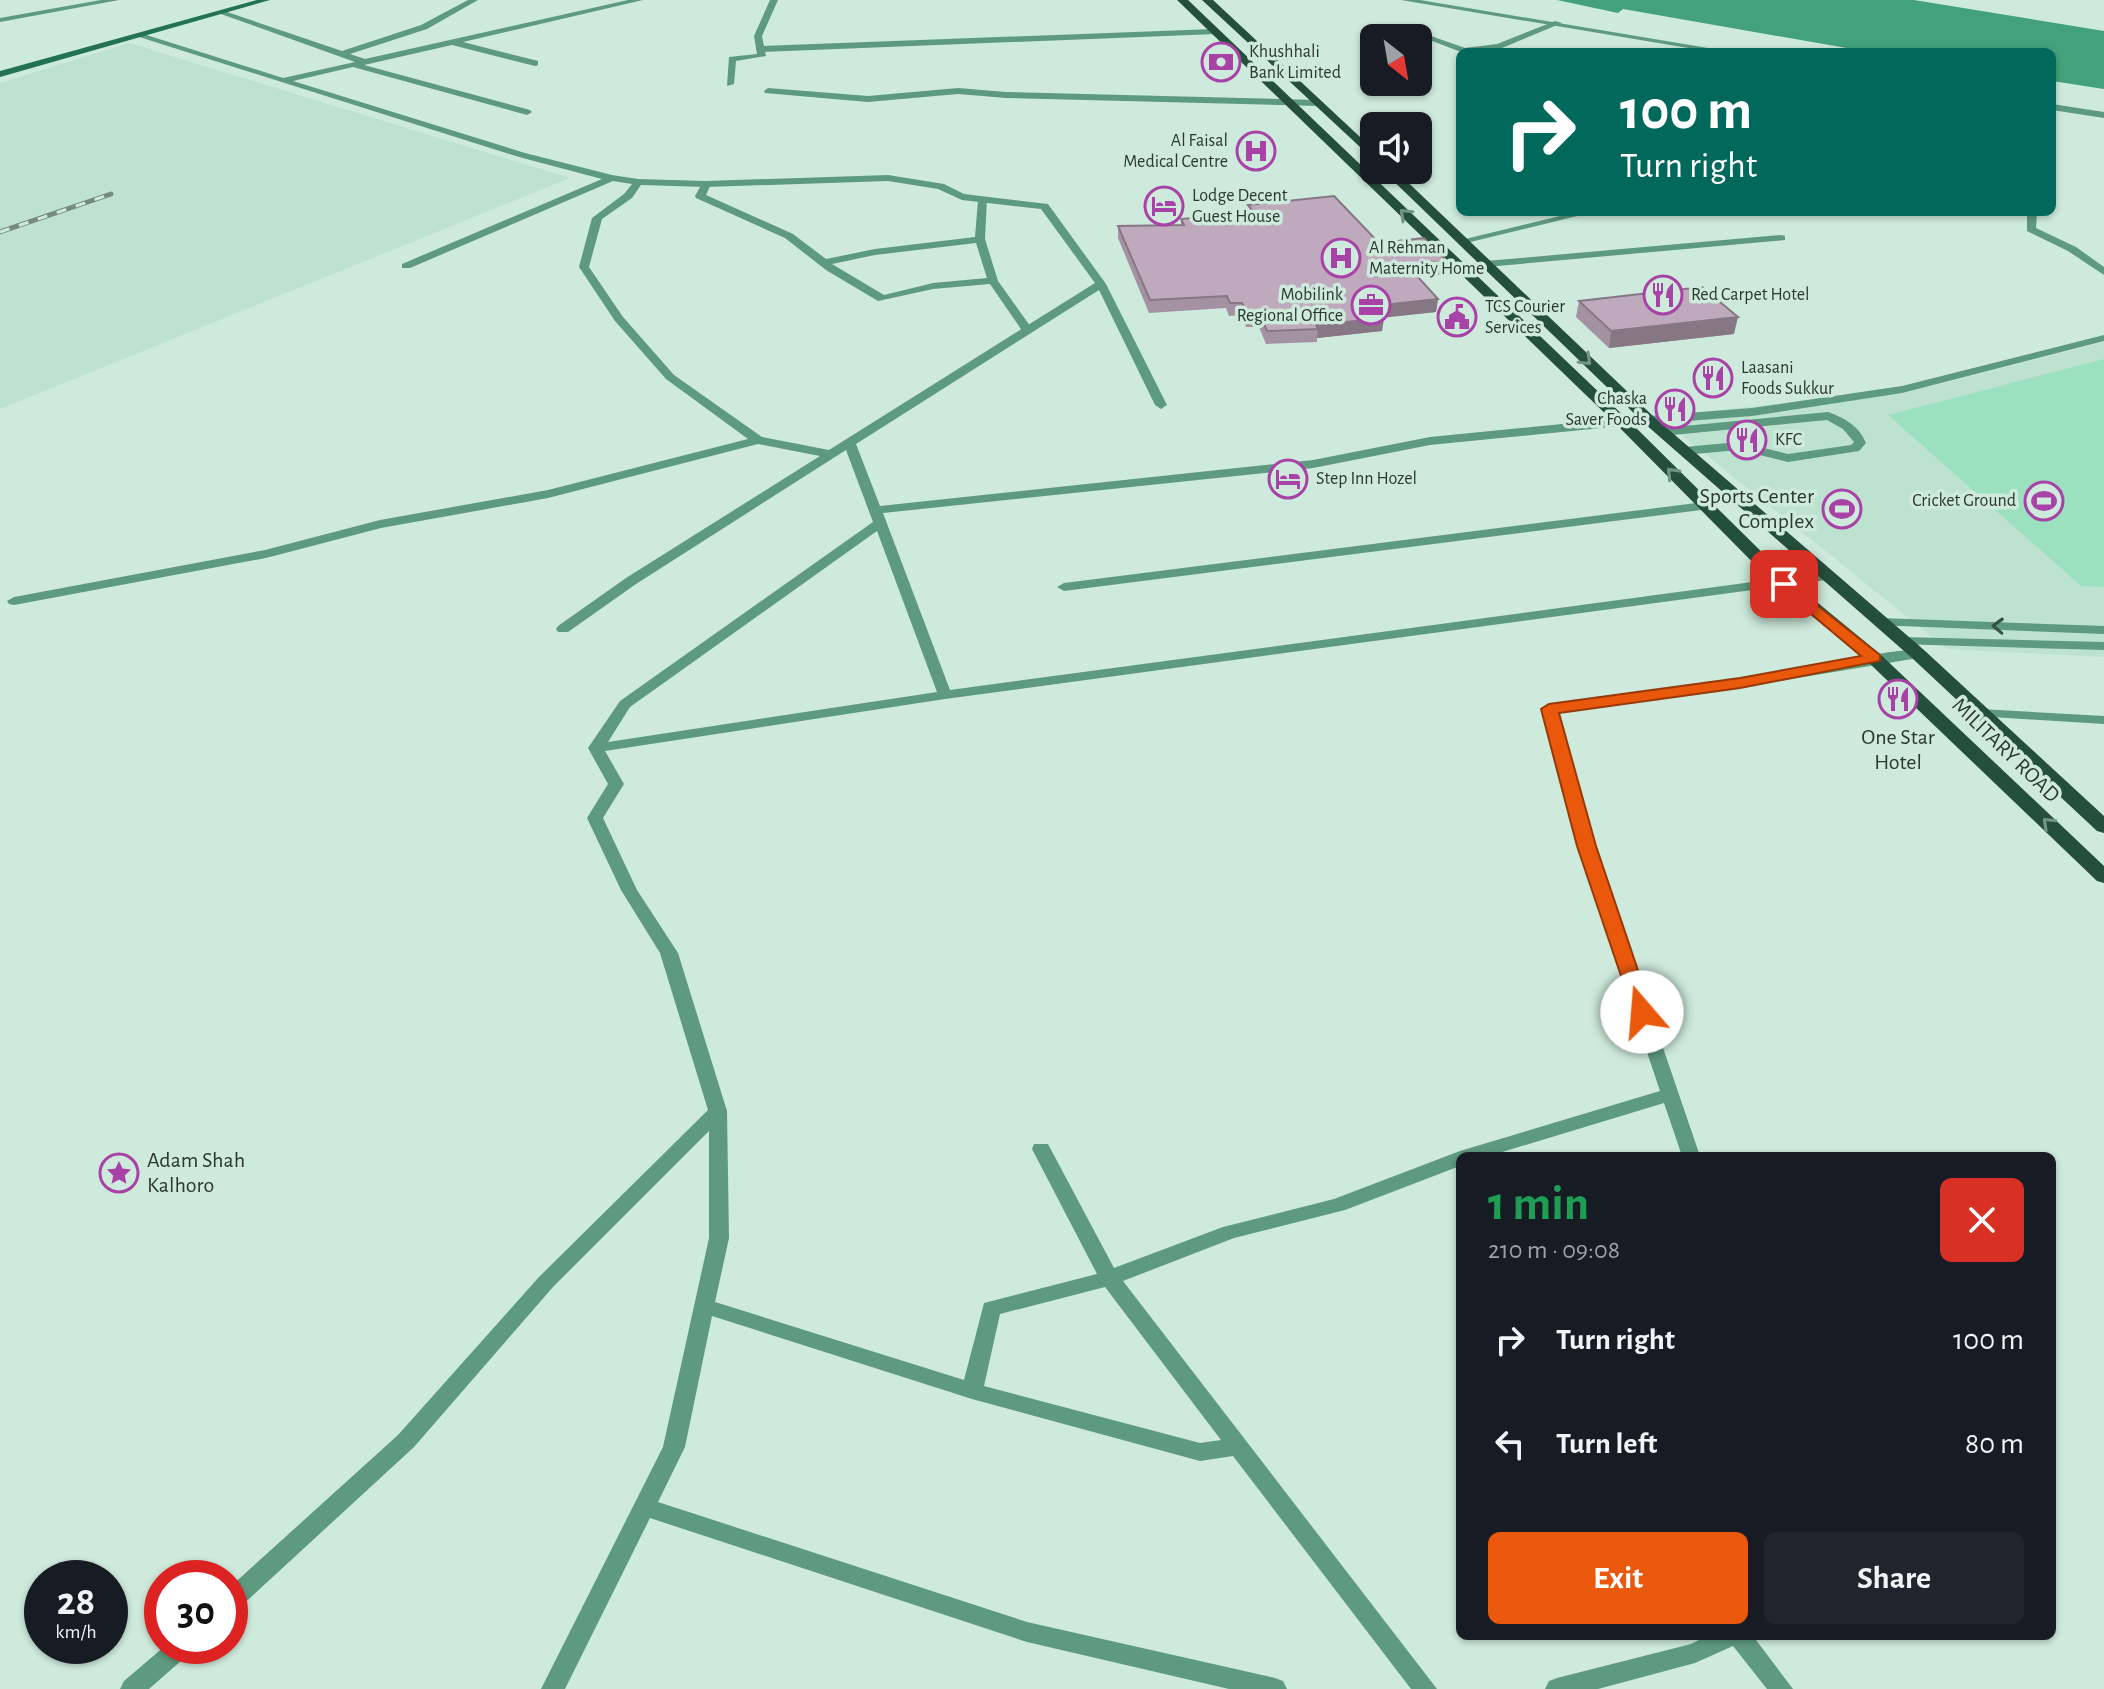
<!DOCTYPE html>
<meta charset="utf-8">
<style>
body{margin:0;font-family:"Alegreya Sans",sans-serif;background:#20242c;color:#f1f3f6;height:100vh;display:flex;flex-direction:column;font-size:30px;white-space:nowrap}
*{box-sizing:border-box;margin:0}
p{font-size:26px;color:#9ea1a6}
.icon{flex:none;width:44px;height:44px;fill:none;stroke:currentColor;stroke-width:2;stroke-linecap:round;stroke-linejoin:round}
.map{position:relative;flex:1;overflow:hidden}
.panel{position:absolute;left:1456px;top:1152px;width:600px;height:488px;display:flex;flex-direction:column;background:#171b24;border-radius:12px;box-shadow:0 2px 6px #0004}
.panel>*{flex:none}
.top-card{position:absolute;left:1456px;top:48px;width:600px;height:168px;border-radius:12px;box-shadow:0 2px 6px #0004;background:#00695c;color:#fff;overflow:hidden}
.needle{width:52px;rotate:149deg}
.tools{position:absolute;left:1360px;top:24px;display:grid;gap:16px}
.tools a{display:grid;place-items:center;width:72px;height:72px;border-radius:12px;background:#171b24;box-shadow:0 2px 6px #0004;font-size:40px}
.speed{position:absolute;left:24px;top:1560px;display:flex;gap:16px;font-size:40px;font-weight:700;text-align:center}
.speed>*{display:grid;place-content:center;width:104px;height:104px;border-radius:50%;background:#171b24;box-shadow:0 2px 6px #0004;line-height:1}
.speed small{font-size:20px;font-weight:400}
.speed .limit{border:12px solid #d22;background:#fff;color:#111}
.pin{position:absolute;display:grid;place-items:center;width:68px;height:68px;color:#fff;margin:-34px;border-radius:16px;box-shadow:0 4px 12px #0006}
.me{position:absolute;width:88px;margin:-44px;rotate:342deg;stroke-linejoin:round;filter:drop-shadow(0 0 6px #0008)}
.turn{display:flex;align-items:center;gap:28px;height:168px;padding:0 32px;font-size:36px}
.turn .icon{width:104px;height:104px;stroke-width:2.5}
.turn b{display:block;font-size:56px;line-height:68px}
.round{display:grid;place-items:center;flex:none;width:84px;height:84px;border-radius:12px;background:#20242c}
.head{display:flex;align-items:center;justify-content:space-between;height:136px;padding:0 32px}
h1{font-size:48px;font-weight:700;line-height:60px;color:#1e9e55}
.primary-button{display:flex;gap:16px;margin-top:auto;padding:16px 32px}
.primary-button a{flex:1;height:92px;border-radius:12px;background:#ea580c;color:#fff;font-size:32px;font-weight:700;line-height:92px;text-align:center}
.primary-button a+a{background:#20242c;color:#f1f3f6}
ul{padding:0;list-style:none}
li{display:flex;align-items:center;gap:24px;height:104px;padding:0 32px}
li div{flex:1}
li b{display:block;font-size:30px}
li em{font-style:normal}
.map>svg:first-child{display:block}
.built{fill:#bee2d0}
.green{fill:#9be1c0}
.water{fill:#43a27c}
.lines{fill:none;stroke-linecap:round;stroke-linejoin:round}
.service{fill:#5e9a7f;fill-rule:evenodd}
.minor{fill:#5e9a7f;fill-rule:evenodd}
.secondary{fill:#227254;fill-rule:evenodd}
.primary{fill:#254f3d;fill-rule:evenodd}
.rail-casing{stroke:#778a81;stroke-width:5}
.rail{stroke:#ceeadc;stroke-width:3;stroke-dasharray:10;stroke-linecap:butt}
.wall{fill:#a492a3}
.shaded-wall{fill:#867784}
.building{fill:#bfaabd;stroke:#867784;stroke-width:2}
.oneway{stroke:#719585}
.oneway2{stroke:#385044}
.route{fill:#ea580c;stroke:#983908;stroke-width:2}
.labels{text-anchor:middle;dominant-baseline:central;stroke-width:7;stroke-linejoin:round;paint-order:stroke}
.far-poi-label{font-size:18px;fill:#2c3731;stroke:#ceeadc;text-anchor:start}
.poi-label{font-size:22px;fill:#2c3731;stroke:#ceeadc;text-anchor:end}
.street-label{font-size:22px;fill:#2c3731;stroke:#ceeadc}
</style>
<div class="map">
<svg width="2104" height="1689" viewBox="0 0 2104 1689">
<rect width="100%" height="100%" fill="#ceeadc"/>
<path class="built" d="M129,43l441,135 -570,231v-326z
M2104,342v315l-157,-8 -288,-232 273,-31z"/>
<path class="green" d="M2104,359v228l-23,-1 -193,-171z"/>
<path class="water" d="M1557,0h357l190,31v58l-52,-8v-29h-183l-246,-43 -5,4z"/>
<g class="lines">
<path class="service" d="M1555,21l7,2 -60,25 -29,4h-12l-34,-13 4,-3 34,12 32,-4z
M1213,29l4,3 -1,2 -456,18 -4,-3 4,-3z
M703,182l8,2 -5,11 87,39 33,25 49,-10 100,-12 3,-37 9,-2 -2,41 13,42 35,49 -10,2 -33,-48 -57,5 -55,12 -52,-31 -41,-32 -89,-40 -1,-2zM976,243l11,35 -54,5 -49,12 -52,-31 43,-9z
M1576,212h18l-132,32 -5,-3z
M2027,212h10l-1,16 40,19 28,20v8l-36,-24 -41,-20z
M1781,235l4,1v4l-299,27 -5,-3 5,-3z
M1828,412c17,6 31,14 38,31l-7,8 -71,11 -49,-12 -55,5 -6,-4 6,-4 55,-5 49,12 63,-9 3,-3 -11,-13 -16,-9 -164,16 -6,-4 6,-4z
M1880,618l224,8v8l-229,-9 -2,-3z
M1902,637l202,5v8l-207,-6 -2,-3z"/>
<path class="minor" d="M101,0h18l-119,22v-4z
M468,0h10l-51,29 -77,25 15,5 263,-59h15l-180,42 75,19v4l-3,1 -83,-21 -88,20 166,45 2,2 -5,3 -174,-48 -60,14 232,72 87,22 26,4 68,2 182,-6 56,9 20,10 84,10 58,80 61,121 -6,4 -6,-4 -56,-115 -243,154 24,62 433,-46 117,-23 192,-19 6,4 -6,4 -192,19 -117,23 -430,45 67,177 876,-118 7,4 -7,4 -881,119 -340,52 19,33 -21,34 34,72 41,63 49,158 2,127 -14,64 249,78 20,-77 113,-29 -65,-125 2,-5h14l66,124 109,-41 111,-28 126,-48 200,-60 -82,-245 -36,-137 7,-4c102,-12 204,-27 305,-46 15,-3 60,-14 71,-5l-7,4 -217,36 -144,18 37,134 106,310h-18l-18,-53 -175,53h-29v10l-115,44 -111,28 -111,43 314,408h-26l-178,-233 -33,5 -228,-62 -260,-83 -27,131 -27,55 369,120 248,56 8,3 4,8h-58l-202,-47 -377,-124 -85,171h-24l122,-242 46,-209v-107l-156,156 -139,160 -176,162 -8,3v-25l168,-152 141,-158 169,-167 -48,-157 -39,-63 -34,-72 21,-34 -20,-36 32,-47 253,-179 -27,-72 -210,134 -68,48h-10l-2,-3 2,-3 68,-48 194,-122 -62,-12 -210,54 -167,30 -115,30 -252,47 -5,-1 -2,-3 7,-4 251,-47 115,-30 168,-30 200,-51 -82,-60 -51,-58 -36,-54 13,-49 32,-24 8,-10 -19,-3 -203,87h-8v-4l200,-85 -83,-22 -386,-122 7,-2 143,45 72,-16 -134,-48v-4l121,41 79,-26zM888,181l50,8 24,11 79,9 54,74 -266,167 -67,-13 -88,-62 -51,-58 -34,-50 13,-48 30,-21 9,-13 65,2zM877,531l60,161 -329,50 22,-35zM1105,1287l116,153 -21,3 -216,-57 16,-72z
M770,0h8l-16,36 4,20 -30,5 -2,23 -7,2 2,-29 28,-3 -3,-18z
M1401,0h19l312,52h-20z
M768,88l100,8 90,-8 48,4 313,8 5,3 -5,3 -313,-8 -48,-4 -90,8 -103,-9 -1,-2z
M2052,104l52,8v6l-52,-8z
M2104,335v6l-202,52 -150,23 -103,8 -6,-4 6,-4 103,-8 150,-22z
M1704,502l6,4 -1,3 -645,82 -7,-4 7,-4z
M1981,709l123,7v8l-128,-8 -2,-3 2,-3z
M1707,1636h46l40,53h-26l-34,-43 -38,17 -97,26h-53l4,-8 8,-3 134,-34z
M165,1646h29l-4,7 -41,36h-29l4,-8z"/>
<path class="secondary" d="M257,0h13l-270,77v-6z"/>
<path class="primary" d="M1177,0h11l439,419 163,161 90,74 224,212v17l-7,-2 -229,-219 -90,-74 -161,-163z
M1202,0h11l161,150v10z
M1382,170h13l259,247 270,233 180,166v17l-7,-2 -185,-173 -268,-235z"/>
<g class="rail-casing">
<path id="rail" d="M0,232l111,-38"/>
</g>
<use href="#rail" class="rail"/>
</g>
<path class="wall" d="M1248,205l199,56 -1,13 -28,3 20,22 -2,13 -53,5 -1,14 -65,7v4l-51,2 -7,-17h-13l-5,-12 -12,1 -3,-8 -77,5 -31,-75v-12l63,-1v-6l66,-6z
M1579,301l155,33 -125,14 -33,-31z"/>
<path class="shaded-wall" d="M1447,261l-1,13 -40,4 1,-13z
M1438,299l-2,13 -64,7 1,-13z
M1738,317l-4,17 -125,14 2,-17z
M1384,318l-2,13 -65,7 1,-9 -2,-4z"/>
<path class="building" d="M1334,196l45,47 45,-5 23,23 -40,4 31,34 -65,7 11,12 -68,7 2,4 -51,2 -7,-17h-13l-5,-11h-12l-3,-7 -77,4 -32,-74 66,-1 -3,-6 73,-7 -6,-7z
M1702,287l36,30 -127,14 -32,-30z"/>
<defs><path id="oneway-chevron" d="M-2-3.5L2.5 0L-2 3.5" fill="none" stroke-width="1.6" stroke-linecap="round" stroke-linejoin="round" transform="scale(2)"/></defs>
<g class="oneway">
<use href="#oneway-chevron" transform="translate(1405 214) rotate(-136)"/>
<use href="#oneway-chevron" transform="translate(1586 360) rotate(44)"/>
<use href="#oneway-chevron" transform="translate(1672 473) rotate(-134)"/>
<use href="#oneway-chevron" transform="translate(2048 823) rotate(-136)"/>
</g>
<use class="oneway2" href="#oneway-chevron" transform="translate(1998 626) rotate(-178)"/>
<path class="route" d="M1784,579l96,76v6l-140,27 -181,25 37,133 56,166 -3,5h-14l-58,-171 -36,-137 8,-5 191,-26 121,-22 -82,-69 -3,-3z"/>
<defs>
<g id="bank-ring" transform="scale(2)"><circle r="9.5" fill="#ceeadc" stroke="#a942a6" stroke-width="1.5"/><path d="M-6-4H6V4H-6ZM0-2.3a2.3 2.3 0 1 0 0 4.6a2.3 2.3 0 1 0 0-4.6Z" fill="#a942a6"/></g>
<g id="hospital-ring" transform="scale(2)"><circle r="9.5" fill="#ceeadc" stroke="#a942a6" stroke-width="1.5"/><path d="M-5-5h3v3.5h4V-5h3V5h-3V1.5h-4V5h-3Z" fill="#a942a6"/></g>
<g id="hotel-ring" transform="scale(2)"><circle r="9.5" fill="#ceeadc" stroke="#a942a6" stroke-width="1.5"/><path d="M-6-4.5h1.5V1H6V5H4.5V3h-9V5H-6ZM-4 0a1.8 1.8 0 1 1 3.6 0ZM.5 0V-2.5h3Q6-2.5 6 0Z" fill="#a942a6"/></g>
<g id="restaurant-ring" transform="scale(2)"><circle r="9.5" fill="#ceeadc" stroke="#a942a6" stroke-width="1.5"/><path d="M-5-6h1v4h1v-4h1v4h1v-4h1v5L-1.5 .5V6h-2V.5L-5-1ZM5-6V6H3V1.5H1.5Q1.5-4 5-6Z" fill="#a942a6"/></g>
<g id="office-ring" transform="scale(2)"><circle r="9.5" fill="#ceeadc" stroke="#a942a6" stroke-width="1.5"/><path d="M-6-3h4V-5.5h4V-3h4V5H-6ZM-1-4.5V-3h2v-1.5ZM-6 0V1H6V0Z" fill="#a942a6"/></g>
<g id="civic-ring" transform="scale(2)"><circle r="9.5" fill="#ceeadc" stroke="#a942a6" stroke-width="1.5"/><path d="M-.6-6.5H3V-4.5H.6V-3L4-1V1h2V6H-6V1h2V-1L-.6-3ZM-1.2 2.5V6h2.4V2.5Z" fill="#a942a6"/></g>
<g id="stadium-ring" transform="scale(2)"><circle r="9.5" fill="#ceeadc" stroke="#a942a6" stroke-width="1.5"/><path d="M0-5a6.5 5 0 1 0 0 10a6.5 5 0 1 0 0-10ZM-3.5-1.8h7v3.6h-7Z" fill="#a942a6"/></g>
<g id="sight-ring" transform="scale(2)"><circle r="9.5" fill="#ceeadc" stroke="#a942a6" stroke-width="1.5"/><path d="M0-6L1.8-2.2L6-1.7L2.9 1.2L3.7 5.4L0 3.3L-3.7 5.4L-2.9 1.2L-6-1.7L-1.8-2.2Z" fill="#a942a6"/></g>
</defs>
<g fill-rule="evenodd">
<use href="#bank-ring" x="1221" y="62"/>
<use href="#hospital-ring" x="1256" y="151"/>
<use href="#hotel-ring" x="1164" y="206"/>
<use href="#hospital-ring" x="1341" y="258"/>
<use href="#restaurant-ring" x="1663" y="295"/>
<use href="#office-ring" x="1371" y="305"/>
<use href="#civic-ring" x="1457" y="317"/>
<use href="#restaurant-ring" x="1713" y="378"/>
<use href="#restaurant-ring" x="1675" y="409"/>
<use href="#restaurant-ring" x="1747" y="440"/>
<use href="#hotel-ring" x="1288" y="479"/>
<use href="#stadium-ring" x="2044" y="501"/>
<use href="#stadium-ring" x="1842" y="509"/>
<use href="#restaurant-ring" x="1898" y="699"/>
<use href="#sight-ring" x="119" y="1173"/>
</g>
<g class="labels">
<g class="far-poi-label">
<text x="1249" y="52">Khushhali<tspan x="1249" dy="21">Bank Limited</tspan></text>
<text x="1228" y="141" text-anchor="end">Al Faisal<tspan x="1228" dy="21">Medical Centre</tspan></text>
<text x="1192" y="196">Lodge Decent<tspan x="1192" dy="21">Guest House</tspan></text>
<text x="1369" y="248">Al Rehman<tspan x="1369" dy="21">Maternity Home</tspan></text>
<text x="1343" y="295" text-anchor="end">Mobilink<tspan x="1343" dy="21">Regional Office</tspan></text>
<text x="1691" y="295">Red Carpet Hotel</text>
<text x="1485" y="307">TCS Courier<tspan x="1485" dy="21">Services</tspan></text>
<text x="1741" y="368">Laasani<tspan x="1741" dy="21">Foods Sukkur</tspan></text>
<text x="1647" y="399" text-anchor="end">Chaska<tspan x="1647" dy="21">Saver Foods</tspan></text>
<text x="1775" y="440">KFC</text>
<text x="1316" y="479">Step Inn Hozel</text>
<text x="2016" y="501" text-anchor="end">Cricket Ground</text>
</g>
<g class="poi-label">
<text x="1814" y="496">Sports Center<tspan x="1814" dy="25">Complex</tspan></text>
<text x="1898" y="737" text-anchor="middle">One Star<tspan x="1898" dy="25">Hotel</tspan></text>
<text x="147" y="1160" text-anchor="start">Adam Shah<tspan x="147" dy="25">Kalhoro</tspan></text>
</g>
<g class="street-label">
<text transform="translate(2006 750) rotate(44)">MILITARY ROAD</text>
</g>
</g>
</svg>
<div class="tools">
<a><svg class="needle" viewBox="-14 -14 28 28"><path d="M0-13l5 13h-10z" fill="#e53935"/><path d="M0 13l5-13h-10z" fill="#9ea1a6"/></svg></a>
<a><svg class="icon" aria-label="sound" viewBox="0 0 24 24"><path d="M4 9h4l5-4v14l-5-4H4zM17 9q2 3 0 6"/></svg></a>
</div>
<div class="speed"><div>28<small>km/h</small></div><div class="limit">30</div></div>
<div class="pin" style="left:1784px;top:584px;background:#d93025"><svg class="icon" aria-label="arrive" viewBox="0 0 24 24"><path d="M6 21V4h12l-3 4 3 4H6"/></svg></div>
<svg class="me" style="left:1642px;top:1012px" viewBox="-20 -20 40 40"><circle r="19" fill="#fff"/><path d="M0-13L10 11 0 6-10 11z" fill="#ea580c"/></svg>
<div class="top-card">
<div class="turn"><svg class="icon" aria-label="right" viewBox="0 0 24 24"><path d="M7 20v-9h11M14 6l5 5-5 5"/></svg><div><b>100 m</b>Turn right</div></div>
</div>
<section class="panel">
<div class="head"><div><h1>1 min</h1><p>210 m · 09:08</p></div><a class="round" style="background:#d93025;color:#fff"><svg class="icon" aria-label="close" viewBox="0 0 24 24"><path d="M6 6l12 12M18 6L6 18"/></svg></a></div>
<ul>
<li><svg class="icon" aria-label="right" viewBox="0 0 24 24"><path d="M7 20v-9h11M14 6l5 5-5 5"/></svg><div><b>Turn right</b></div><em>100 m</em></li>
<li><svg class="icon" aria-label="left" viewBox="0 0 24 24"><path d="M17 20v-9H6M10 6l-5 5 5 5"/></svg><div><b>Turn left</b></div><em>80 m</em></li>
</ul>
<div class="primary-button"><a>Exit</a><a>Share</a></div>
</section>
</div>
